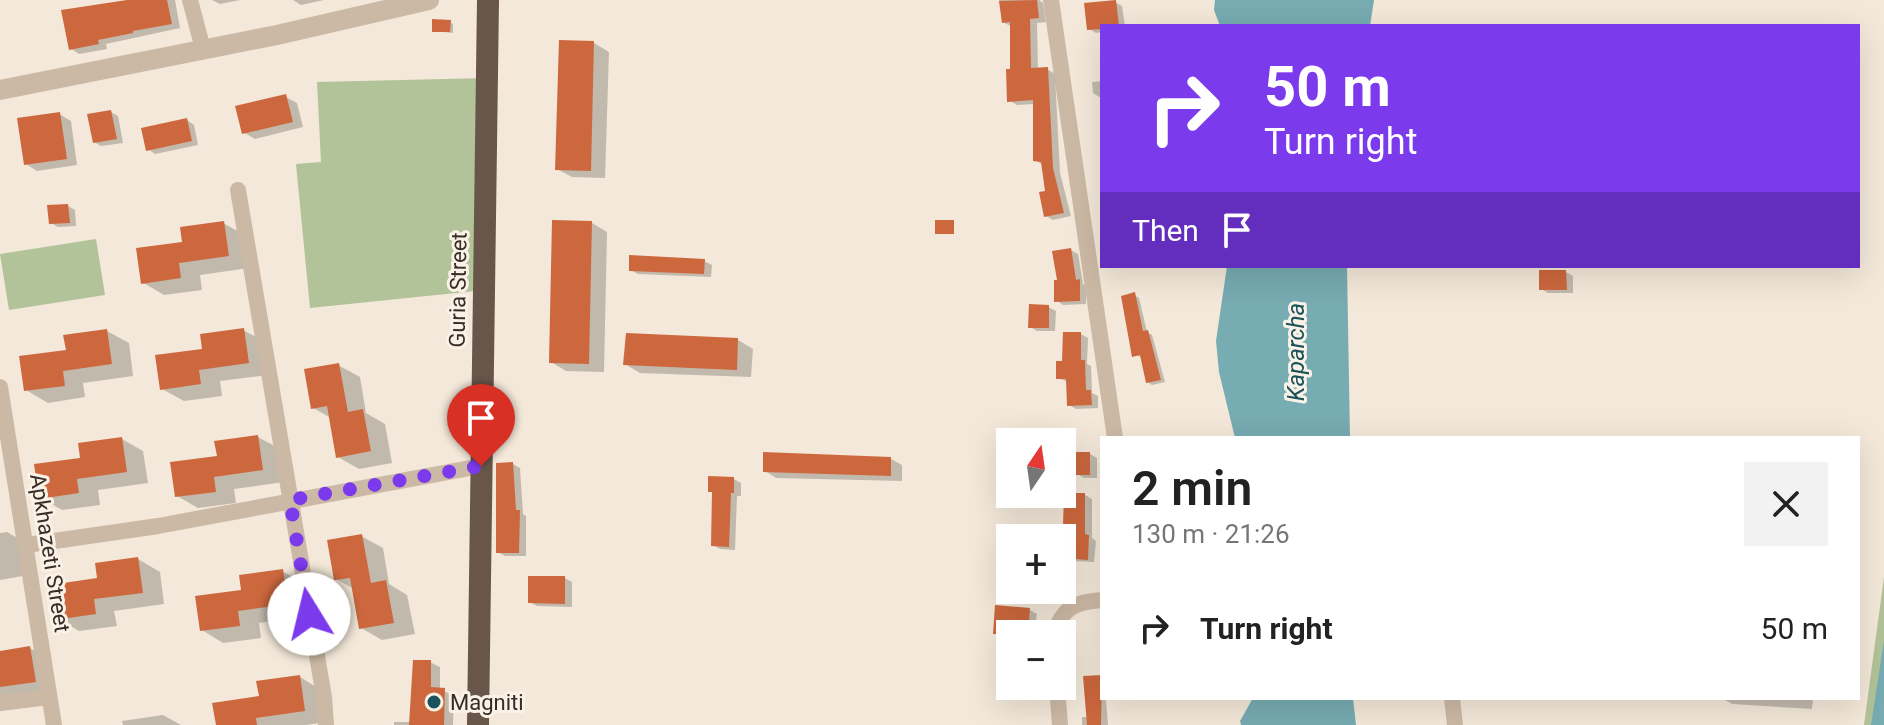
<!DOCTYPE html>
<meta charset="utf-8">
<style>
body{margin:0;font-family:Roboto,sans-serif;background:#f2f2f2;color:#222;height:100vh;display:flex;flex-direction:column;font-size:30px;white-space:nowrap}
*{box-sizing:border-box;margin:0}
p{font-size:26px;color:#767676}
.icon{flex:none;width:44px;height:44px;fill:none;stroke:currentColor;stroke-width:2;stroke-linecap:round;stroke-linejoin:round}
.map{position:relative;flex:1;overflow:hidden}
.details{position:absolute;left:1100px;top:436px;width:760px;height:264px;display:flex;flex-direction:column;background:#fff;border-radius:0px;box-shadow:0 8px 32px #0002}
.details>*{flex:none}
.guide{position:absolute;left:1100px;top:24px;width:760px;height:244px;border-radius:0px;box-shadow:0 8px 32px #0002;background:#7c3aed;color:#fff;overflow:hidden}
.needle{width:52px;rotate:13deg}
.tools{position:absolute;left:996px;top:428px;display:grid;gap:16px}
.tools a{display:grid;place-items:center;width:80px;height:80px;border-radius:0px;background:#fff;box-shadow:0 8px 32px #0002;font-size:40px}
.pin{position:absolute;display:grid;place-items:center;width:68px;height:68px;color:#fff;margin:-82px -34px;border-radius:50% 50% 50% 0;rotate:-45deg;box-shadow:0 0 8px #0007}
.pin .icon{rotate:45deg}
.me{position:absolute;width:88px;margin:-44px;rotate:351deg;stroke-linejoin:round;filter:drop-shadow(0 0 6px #0008)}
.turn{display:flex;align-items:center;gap:28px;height:168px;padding:0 32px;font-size:36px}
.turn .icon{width:104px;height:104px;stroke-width:2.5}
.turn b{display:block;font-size:56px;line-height:68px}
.then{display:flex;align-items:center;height:76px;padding:0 32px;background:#0003;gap:16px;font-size:30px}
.round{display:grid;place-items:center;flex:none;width:84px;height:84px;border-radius:0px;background:#f2f2f2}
.head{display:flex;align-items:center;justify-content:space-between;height:136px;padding:0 32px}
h1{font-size:48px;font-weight:600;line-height:60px}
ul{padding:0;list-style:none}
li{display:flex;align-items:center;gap:24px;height:112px;padding:0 32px}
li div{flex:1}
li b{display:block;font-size:30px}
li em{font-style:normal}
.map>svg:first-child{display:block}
.green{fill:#b2c399}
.water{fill:#77acb2}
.shadow{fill:#0003}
.building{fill:#cd683e}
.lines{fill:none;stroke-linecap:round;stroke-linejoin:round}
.minor{stroke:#ccb9a5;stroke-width:16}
.tertiary{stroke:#ccb9a5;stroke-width:20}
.trunk{stroke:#69564a;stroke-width:22}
.route{stroke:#7c3aed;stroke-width:14;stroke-dasharray:0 25.2}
.poi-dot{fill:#1a535b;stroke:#faf2e6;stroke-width:3}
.labels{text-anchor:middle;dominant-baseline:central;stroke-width:6;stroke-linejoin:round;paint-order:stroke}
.street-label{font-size:22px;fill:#372d27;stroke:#faf2e6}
.poi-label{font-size:22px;fill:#372d27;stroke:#faf2e6;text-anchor:start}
.water-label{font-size:24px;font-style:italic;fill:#1a535b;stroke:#faf2e6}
</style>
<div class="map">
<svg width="1884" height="725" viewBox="0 0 1884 725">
<rect width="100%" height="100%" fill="#f3e8d9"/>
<path class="green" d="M487,78l-2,212 -175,18 -14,-144 25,-2 -4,-80z
M96,239l9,56 -96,15 -9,-56z
M1884,577v148h-20z"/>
<path class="water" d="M1215,0h159l-4,26h-150l-6,-16z
M1227,266h120l3,172h-115l-16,-66 -3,-31z
M1884,640v85h-13z
M1253,698h100l3,27h-115l-1,-4z"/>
<path class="shadow" d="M138,0h37l5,28 -74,16 1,5 -28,5 -9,-6z
M212,0h28l-20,4z
M293,0h31l-23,5z
M999,0h40l4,3 3,19 -9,1 1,47 9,-1 8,5 5,99 11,43 -18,4 -7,-4 2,-23 -5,-28 -8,-5v-56l-18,1 -8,-5 3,-73 -9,-5z
M1115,2l7,4 3,20h-23v6l-6,1 -7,-4z
M450,22l3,2v9l-19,-2z
M594,43l15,9 -4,126 -33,-1 -15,-8z
M1102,81v22l-1,-5 -8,-5 -1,-11z
M286,97l11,6 6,24 -48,12 -12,-7z
M111,112l7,4 5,27 -22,3 -7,-4z
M59,114l12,7 6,44 -40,6 -11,-7z
M187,120l7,5 4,20 -43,9 -7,-5z
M68,206l7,4 1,16 -18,1 -7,-4z
M223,223l22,12 4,33 -49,7 2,15 -38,5 -22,-13 42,-38z
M592,223l15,9 -3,140 -38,-1 -15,-9z
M1071,250l7,4 5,30 3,2v18l-23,1 -7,-5 3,-18z
M704,261l8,4 -1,12 -73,-3 -7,-4z
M1566,272l7,4v17h-25l-7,-4z
M1134,295l5,3 8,34 5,3 13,47 -13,3 -5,-3 -4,-25 -10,-2z
M1048,307l8,4 -1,20h-18l-7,-4z
M243,330l22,12 4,33 -49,6 2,15 -38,5 -22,-12 42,-39z
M107,331l22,12 4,33 -50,7 2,14 -37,6 -22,-13 42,-38z
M1081,334l7,4 -1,26 4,2 1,27 6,3v12l-22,1 -7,-4 -1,-23 -10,-4z
M738,340l15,9 -2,28 -111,-4 -15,-9z
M338,365l22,12 6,36 19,11 7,39 -33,6 -21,-12 -7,-39 -18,-10z
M258,437l22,12 4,33 -50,7 2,14 -38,5 -21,-12 42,-39z
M122,439l21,12 5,32 -50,7 2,15 -38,5 -21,-12 41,-39z
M1090,454l7,4v20h-13l-7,-4z
M891,459l11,6v16l-126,-3 -11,-7z
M513,464l7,4 3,46 3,2v40h-21l-7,-4z
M734,479l7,4v13h-4l-2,54 -15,-1 -7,-4z
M1085,495l7,4v39l4,3 -2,21 -23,-1 -7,-4z
M7,532l21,12 6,30 -34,6v-47z
M361,536l22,12 6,36 18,11 8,39 -33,6 -21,-12 -7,-39 -18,-10z
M138,559l22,13 4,32 -50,7 3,15 -38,5 -22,-13 42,-38z
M1062,564l4,3 -1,22h-3z
M282,571l22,12 4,33 -49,7 2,15 -38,5 -21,-13 41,-38z
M565,578l7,4v25l-35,-1 -7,-4z
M1030,610l7,4 -3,20h-24v45l-3,-1 -7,-4 3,-36 -8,-5z
M30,648l21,13 5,32 -56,9v-49z
M430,662l10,5v23l14,5 -1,30h-59v-3h17z
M300,677l21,13 5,32 -20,3h-88z
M1102,677v21h11l-7,1 2,26h-26v-8h7l-3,-39z
M1722,698h91l-1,11 -80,-5z
M163,715l18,10h-58l-1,-4z"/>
<path class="building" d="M127,0h40l5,24 -39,7v2l-35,7 1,4 -30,6 -8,-40z
M1037,0l2,18 -9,1 1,49 17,-1 5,101 11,45 -20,4 -5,-25 6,-1 -4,-29 -8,-1v-61l-26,2 -1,-33h4v-47l-8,1 -3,-22z
M1116,0l3,26h-17v3l-15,1 -3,-27z
M432,19l19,1 -1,12h-18z
M559,40l35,1 -3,130 -36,-1z
M286,94l7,28 -51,12 -7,-28z
M111,110l6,29 -24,4 -6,-29z
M60,112l7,47 -43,6 -7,-47z
M187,118l5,23 -46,10 -5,-23z
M68,204l2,19 -21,1 -2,-19z
M552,220l40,1 -3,143 -40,-1z
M935,220h19v14h-19z
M224,221l5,35 -50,7 2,15 -40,6 -5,-36 46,-6 -2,-15z
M1071,248l5,32 4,-1v22l-26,1v-22h3l-5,-29z
M629,255l76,4 -1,15 -75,-3z
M1539,270h27l1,20h-28z
M1135,292l8,39 5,-1 13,50 -15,3 -6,-28 -8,2 -11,-61z
M1029,304l20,1v23h-21z
M244,328l5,35 -50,7 2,14 -41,6 -5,-35 47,-6 -2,-15z
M107,329l5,35 -49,7 2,15 -41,5 -5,-35 47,-6 -3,-15z
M1063,332h18v28h4l1,30h5l1,15 -25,1 -1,-27h-10v-18h6z
M626,333l112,5 -1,32 -114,-5z
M339,363l9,49 15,-3 8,42 -35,7 -9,-52 -16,3 -7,-40z
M258,435l5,35 -49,7 2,15 -41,5 -5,-35 47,-6 -3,-15z
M122,437l5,35 -50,7 2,14 -40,6 -5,-35 46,-6 -2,-15z
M763,452l128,5v19l-128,-4z
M1075,452h15v23h-15z
M513,462l3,48h4l-1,43h-23v-90z
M708,476l26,1v16h-3l-2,54 -18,-1 1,-54h-4z
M1064,493h21v41l4,1 -1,25 -26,-2z
M362,534l9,49 15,-3 8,43 -35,6 -9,-51 -16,2 -7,-40z
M138,557l5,36 -49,6 2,15 -41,6 -5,-35 47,-7 -2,-15z
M283,569l5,35 -50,7 2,15 -40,5 -5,-35 46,-6 -2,-15z
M528,576h37v28l-37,-1z
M995,605l35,3 -2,26h-35z
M30,646l6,36 -36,5v-36z
M413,660h18v27l14,1 -1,37h-35z
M300,675l5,36 -49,7 1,7h-41l-4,-22 47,-7 -3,-15z
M1102,675l-1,50h-14l-4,-49z"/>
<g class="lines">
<path class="minor" d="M190,0l13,49
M1051,0l64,438
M238,190l86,507 2,28
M0,387l54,338
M27,545l131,-19 323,-60
M1054,634c9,-27 21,-32 48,-34
M1057,686l3,39
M1452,698l3,27
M0,703l49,-6"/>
<path class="tertiary" d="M0,90l277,-55 152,-35"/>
<path class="trunk" d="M478,725l10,-725"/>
</g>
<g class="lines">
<path class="route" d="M309,614l-19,-114 191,-34"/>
</g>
<circle class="poi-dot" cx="434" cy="702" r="8"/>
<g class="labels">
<g class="street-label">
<text transform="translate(458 290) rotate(-89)">Guria Street</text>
<text transform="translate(50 553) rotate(81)">Apkhazeti Street</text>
</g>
<g class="poi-label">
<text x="450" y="702">Magniti</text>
</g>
<g class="water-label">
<text transform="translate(1296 352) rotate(-90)">Kaparcha</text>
</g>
</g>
</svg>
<div class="tools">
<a><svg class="needle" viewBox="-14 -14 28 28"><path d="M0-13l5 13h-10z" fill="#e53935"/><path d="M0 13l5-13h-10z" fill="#767676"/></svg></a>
<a>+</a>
<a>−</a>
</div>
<div class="pin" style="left:481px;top:466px;background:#d93025"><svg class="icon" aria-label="arrive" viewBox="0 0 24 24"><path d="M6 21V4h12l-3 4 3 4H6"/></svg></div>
<svg class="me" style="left:309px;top:614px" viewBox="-20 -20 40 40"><circle r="19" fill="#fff"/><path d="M0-13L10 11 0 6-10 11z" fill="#7c3aed"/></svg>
<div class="guide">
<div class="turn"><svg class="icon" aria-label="right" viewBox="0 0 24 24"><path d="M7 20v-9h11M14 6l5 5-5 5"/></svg><div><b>50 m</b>Turn right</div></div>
<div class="then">Then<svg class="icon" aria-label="arrive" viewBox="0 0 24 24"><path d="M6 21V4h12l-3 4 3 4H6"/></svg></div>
</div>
<section class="details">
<div class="head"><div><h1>2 min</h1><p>130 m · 21:26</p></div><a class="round"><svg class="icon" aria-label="close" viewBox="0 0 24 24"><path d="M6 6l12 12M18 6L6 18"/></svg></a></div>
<ul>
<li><svg class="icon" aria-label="right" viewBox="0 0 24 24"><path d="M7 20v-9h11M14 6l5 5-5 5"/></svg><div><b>Turn right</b></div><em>50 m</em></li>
</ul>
</section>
</div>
